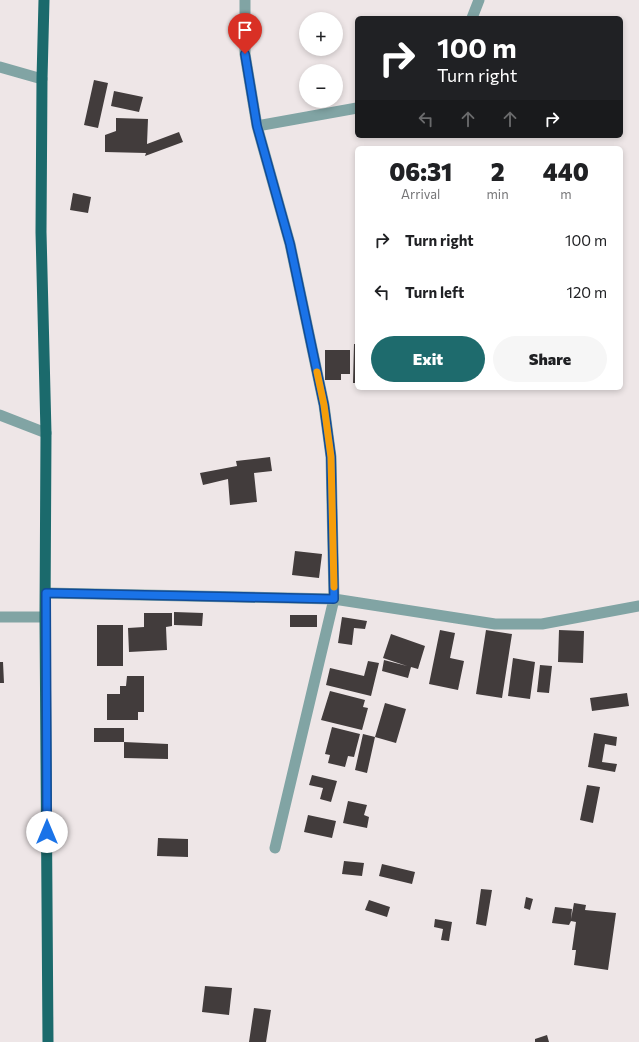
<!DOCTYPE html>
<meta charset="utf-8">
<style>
body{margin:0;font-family:Commissioner,sans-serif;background:#f6f6f6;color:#202124;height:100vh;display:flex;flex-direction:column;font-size:15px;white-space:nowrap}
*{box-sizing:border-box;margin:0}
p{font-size:13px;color:#757577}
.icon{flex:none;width:22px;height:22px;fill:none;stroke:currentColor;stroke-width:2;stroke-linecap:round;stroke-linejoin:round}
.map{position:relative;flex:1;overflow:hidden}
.drawer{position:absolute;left:355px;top:146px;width:268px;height:244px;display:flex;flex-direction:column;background:#fff;border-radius:6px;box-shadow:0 2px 6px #0003}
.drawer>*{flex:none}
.guide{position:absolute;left:355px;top:16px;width:268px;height:122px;border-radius:6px;box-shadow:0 2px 6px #0003;background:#202124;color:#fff;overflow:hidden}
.controls{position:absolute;left:299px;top:12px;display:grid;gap:8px}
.controls a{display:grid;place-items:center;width:44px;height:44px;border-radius:50%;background:#fff;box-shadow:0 2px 6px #0003;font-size:20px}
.pin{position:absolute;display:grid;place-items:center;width:34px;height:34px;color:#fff;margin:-41px -17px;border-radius:50% 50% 50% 0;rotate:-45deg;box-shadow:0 0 4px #0007}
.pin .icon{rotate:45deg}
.me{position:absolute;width:44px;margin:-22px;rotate:0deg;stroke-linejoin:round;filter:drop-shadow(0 0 3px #0008)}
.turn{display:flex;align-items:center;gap:14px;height:84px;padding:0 16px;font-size:18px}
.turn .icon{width:52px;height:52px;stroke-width:2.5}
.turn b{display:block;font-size:28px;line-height:34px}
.lanes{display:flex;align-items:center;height:38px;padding:0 16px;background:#0003;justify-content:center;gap:20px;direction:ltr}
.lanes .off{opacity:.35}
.eta{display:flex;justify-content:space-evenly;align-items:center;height:68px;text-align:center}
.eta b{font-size:24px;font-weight:800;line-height:28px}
.cta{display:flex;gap:8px;margin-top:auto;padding:8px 16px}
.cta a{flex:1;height:46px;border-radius:24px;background:#1e6b6d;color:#fff;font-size:16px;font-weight:800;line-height:46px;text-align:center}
.cta a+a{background:#f6f6f6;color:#202124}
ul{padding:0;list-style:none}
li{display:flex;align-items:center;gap:12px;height:52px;padding:0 16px}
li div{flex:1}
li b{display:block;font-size:15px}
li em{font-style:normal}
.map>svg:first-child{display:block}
.building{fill:#423c3c}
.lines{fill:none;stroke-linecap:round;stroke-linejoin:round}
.minor{stroke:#81a4a4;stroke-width:11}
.primary{stroke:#1b6a6c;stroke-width:11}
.route-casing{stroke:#114b97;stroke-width:10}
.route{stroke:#1a73e8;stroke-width:7}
.slow{stroke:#f59e0b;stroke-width:7}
</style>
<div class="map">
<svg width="639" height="1042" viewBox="0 0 639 1042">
<rect width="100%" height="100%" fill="#eee6e7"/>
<path class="building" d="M94,80l14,3 -10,45 -14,-3z
M114,91l29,6 -4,15 -28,-6z
M116,118l32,1 -1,25 32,-12 4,10 -38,14 1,-3 -41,-1v-17l11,-4z
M73,193l18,4 -3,16 -18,-3z
M354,344h3v39h-4z
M325,350h25v24h-9v6h-16z
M270,457l2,14 -18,2 3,29 -27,3 -2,-26 -25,6 -3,-12 37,-7 -1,-5z
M295,551l27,3 -3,24 -27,-3z
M174,612l29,1 -1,13 -28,-1z
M144,613h28v13l-6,1 1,23 -38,2 -1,-24 16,-1z
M290,615h27v12h-27z
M342,617l25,4 -2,8 -11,-1 -2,17 -14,-2z
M97,625h26v41h-26z
M440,630l15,3 -5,25 14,3 -6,29 -29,-6z
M486,630l26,4 -10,64 -26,-4z
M559,630l25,1 -1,32 -25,-1z
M391,634l34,12 -7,23 -7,-2 -3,11 -26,-7 2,-11 23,6 -24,-8z
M513,658l22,4 -5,37 -22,-3z
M368,661l11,2 -8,33 -45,-11 4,-17 34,8z
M0,662h3l1,21h-4z
M540,665l12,1 -3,27 -12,-1z
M127,676h17v36h-6v8h-31v-26h13v-8h6z
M330,691l35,9 -2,7 5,1 -6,22 -41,-10z
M627,693l2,13 -37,5 -2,-13z
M385,703l21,6 -10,34 -21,-6 -8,36 -12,-3 8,-36 12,3z
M332,727l28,7 -6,23 -6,-1 -3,11 -17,-4 2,-8 -5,-1z
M94,728h30v14h-30z
M594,733l23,4 -1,9 -11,-2 -3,18 15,2 -2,8 -27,-5z
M124,742l44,2v15l-44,-1z
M312,775l25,6 -6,21 -11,-3 3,-11 -14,-3z
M587,785l13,2 -7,36 -13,-3z
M348,801l19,4 -3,10 5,2 -2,11 -24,-5z
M308,815l28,6 -4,17 -28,-6z
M158,838l30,1v18l-31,-1z
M344,861l20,2 -2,13 -20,-2z
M382,864l33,8 -3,12 -33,-8z
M481,889l11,1 -6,36 -10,-2z
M526,897l7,2 -3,11 -6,-2z
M369,900l21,7 -3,10 -22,-7z
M574,903l12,2 -1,5 31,3 -8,57 -34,-5 2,-15h-4l4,-28 -5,-1 -2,4 -17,-2 3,-16 17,2 -1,10z
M435,919l17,3 -3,19 -8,-1 2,-11 -9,-2z
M205,986l27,2 -3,27 -27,-3z
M254,1008l17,2 -5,32h-17z
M547,1035l2,7h-14v-3z"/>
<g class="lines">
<path class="minor" d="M245,0v54l12,72 33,118 34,161 7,52 3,142 -59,249
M472,18l7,-18
M0,67l42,12
M257,126l100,-18
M0,415l46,18
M46,593l288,6 161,25h47l97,-18
M0,617h45"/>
<path class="primary" d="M44,0l-2,79 -1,153 5,201 -1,184 3,425"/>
</g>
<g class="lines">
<g class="route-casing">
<path id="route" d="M47,832l-1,-239 288,6 -3,-142 -7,-52 -34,-161 -33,-118 -12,-72"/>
</g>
<use href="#route" class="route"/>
<path class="slow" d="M317,372l7,33 7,52 3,130"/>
</g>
</svg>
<div class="controls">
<a>+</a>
<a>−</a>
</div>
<div class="pin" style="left:245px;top:54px;background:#d93025"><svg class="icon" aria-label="arrive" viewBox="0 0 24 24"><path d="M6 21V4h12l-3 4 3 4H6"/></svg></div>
<svg class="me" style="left:47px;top:832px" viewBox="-20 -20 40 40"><circle r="19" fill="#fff"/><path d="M0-13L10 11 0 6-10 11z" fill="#1a73e8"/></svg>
<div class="guide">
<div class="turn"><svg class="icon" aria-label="right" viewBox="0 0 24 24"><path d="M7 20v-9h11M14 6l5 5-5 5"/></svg><div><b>100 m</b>Turn right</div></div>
<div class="lanes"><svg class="icon off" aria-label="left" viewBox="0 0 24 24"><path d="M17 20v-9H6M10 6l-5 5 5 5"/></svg><svg class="icon off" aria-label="ahead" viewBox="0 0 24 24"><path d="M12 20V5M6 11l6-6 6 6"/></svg><svg class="icon off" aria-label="ahead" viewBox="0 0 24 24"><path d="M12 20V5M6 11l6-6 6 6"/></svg><svg class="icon" aria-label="right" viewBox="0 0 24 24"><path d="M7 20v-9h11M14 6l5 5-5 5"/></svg></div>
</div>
<section class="drawer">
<div class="eta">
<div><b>06:31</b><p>Arrival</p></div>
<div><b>2</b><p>min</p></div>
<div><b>440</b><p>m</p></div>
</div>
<ul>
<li><svg class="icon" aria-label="right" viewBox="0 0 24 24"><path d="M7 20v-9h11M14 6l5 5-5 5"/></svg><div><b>Turn right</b></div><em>100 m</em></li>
<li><svg class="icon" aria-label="left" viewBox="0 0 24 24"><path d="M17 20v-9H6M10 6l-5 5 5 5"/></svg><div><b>Turn left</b></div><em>120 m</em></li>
</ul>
<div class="cta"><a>Exit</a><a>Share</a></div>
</section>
</div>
